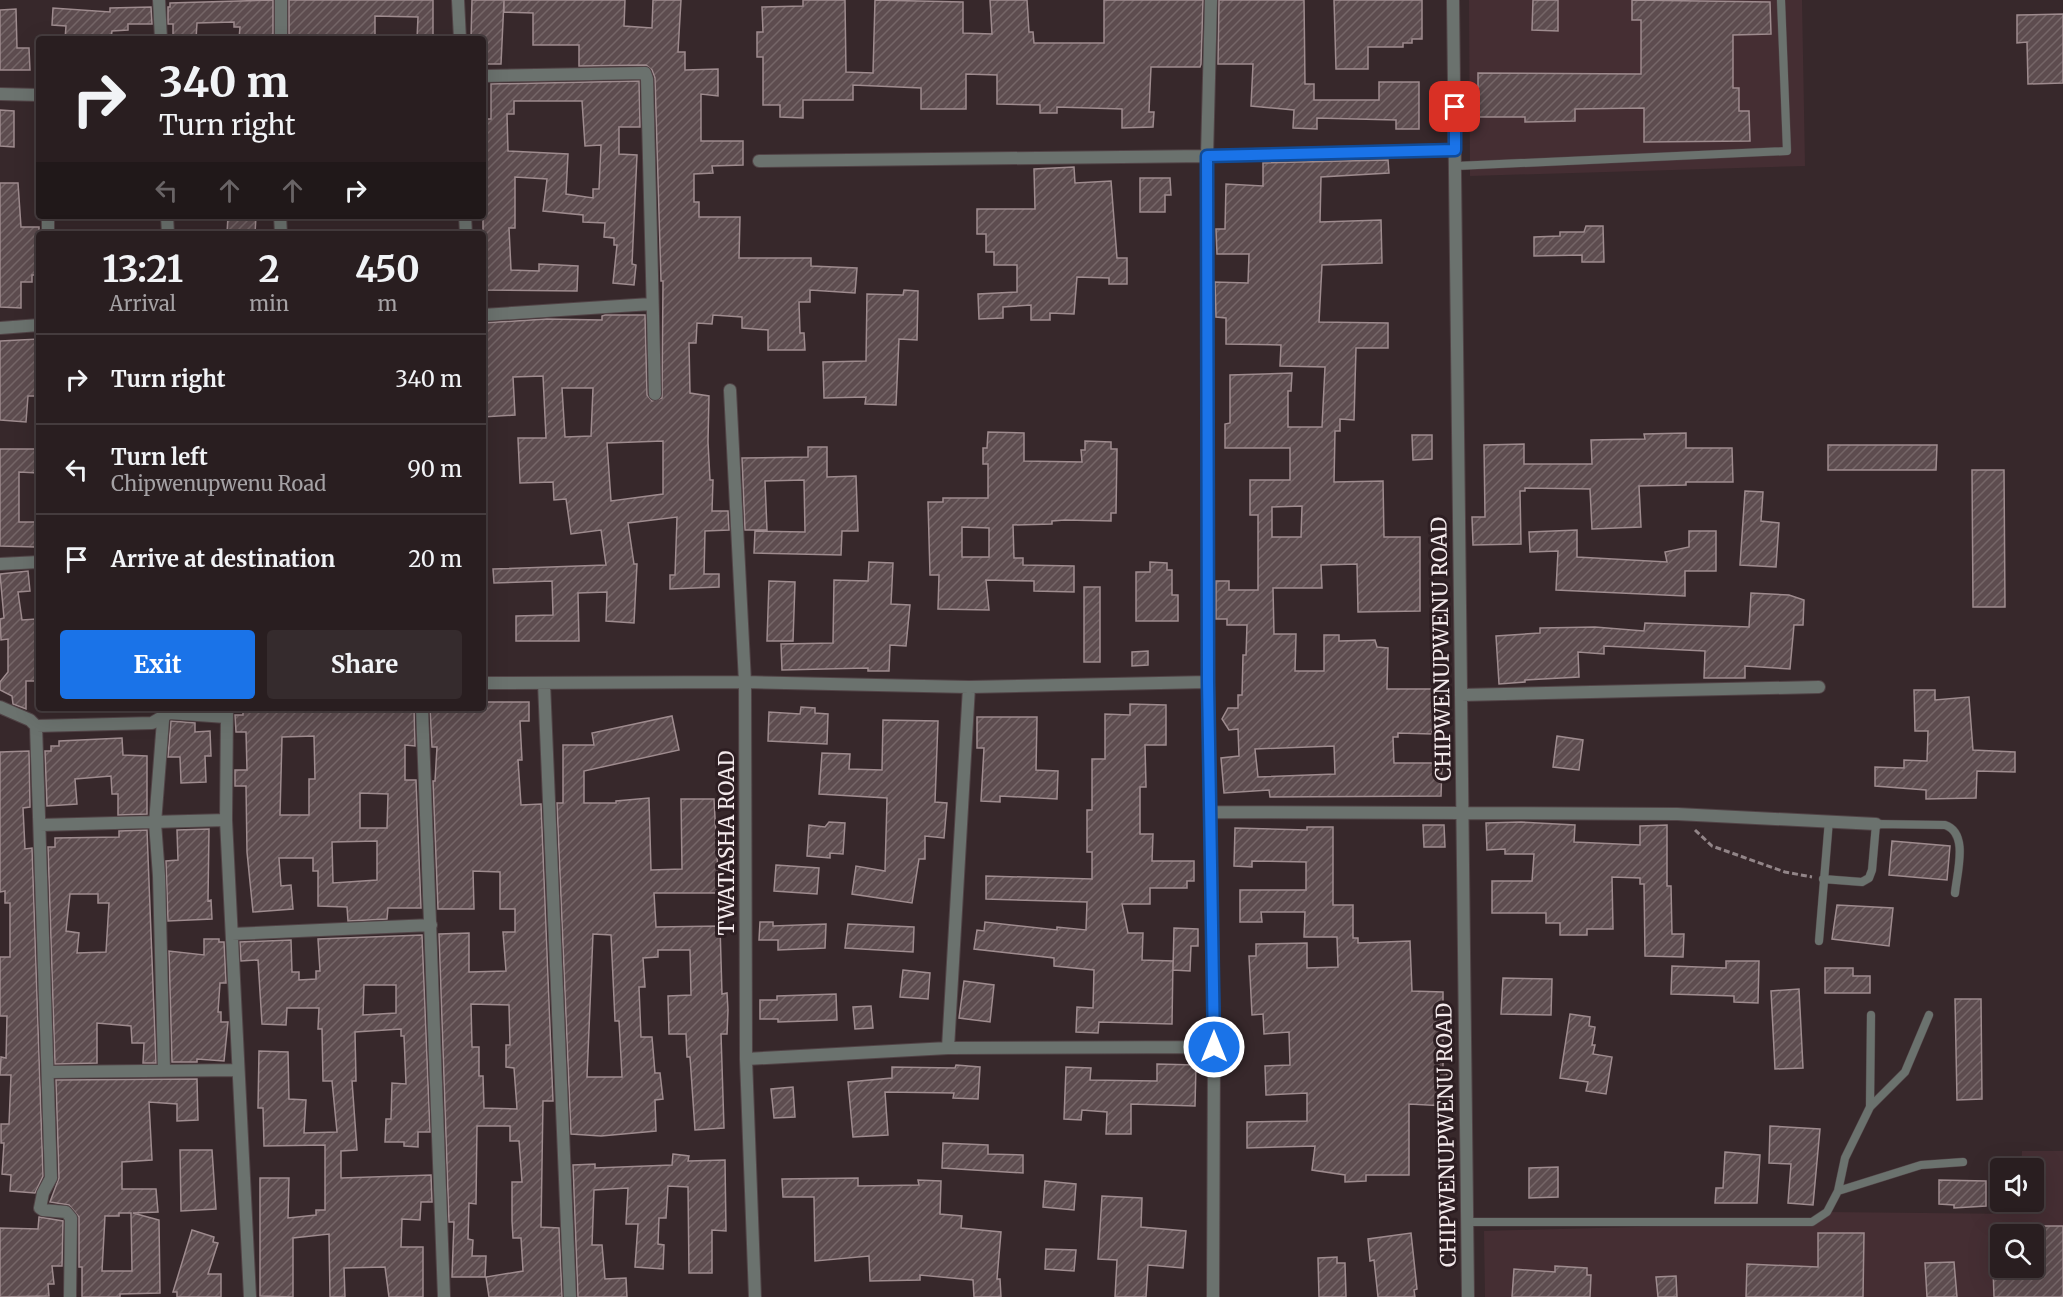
<!DOCTYPE html>
<style>
body{margin:0;font-family:Merriweather,serif;background:#352b2d;color:#f1f3f6;height:100vh;display:flex;flex-direction:column;font-size:22px;white-space:nowrap}
*{box-sizing:border-box;margin:0}
p{font-size:20px;color:#a5a2a5}
.icon{flex:none;width:33px;height:33px;fill:none;stroke:currentColor;stroke-width:2;stroke-linecap:round;stroke-linejoin:round}
.map{position:relative;flex:1;overflow:hidden}
.sheet{position:absolute;left:36px;top:231px;width:450px;height:480px;display:flex;flex-direction:column;background:#291e20;border-radius:6px;box-shadow:0 6px 24px #0002,0 0 0 2px #453c3e}
.sheet>*{flex:none}
.banner{position:absolute;left:36px;top:36px;width:450px;height:183px;border-radius:6px;box-shadow:0 6px 24px #0002,0 0 0 2px #453c3e;background:#291e20;color:#f1f3f6;overflow:hidden}
.fabs{position:absolute;left:1990px;top:1158px;display:grid;gap:12px}
.fabs a{display:grid;place-items:center;width:54px;height:54px;border-radius:6px;background:#291e20;box-shadow:0 6px 24px #0002,0 0 0 2px #453c3e;font-size:30px}
.pin{position:absolute;display:grid;place-items:center;width:51px;height:51px;color:#fff;margin:-26px;border-radius:12px;box-shadow:0 3px 9px #0006}
.me{position:absolute;width:66px;margin:-33px;rotate:0deg;stroke-linejoin:round;filter:drop-shadow(0 0 4px #0008)}
.turn{display:flex;align-items:center;gap:21px;height:126px;padding:0 24px;font-size:27px}
.turn .icon{width:78px;height:78px;stroke-width:2.5}
.turn b{display:block;font-size:42px;line-height:51px}
.lanes{display:flex;align-items:center;height:57px;padding:0 24px;background:#0003;justify-content:center;gap:30px;direction:ltr}
.lanes .off{opacity:.35}
.eta{display:flex;justify-content:space-evenly;align-items:center;height:102px;text-align:center}
.eta b{font-size:36px;font-weight:700;line-height:42px}
.action{display:flex;gap:12px;margin-top:auto;padding:12px 24px}
.action a{flex:1;height:69px;border-radius:6px;background:#1a73e8;color:#fff;font-size:24px;font-weight:700;line-height:69px;text-align:center}
.action a+a{background:#352b2d;color:#f1f3f6}
ul{padding:0;list-style:none}
li{display:flex;align-items:center;gap:18px;height:90px;padding:0 24px;border-top:2px solid #453c3e}
li div{flex:1}
li b{display:block;font-size:22px}
li em{font-style:normal}
.map>svg:first-child{display:block}
.built{fill:#452e33;fill-rule:evenodd}
.building{fill:url(#building-hatch);stroke:#9e8b8e;stroke-width:1.5;fill-rule:evenodd}
.lines{fill:none;stroke-linecap:round;stroke-linejoin:round}
.lane-casing{stroke:#514346;stroke-width:9}
.street-casing{stroke:#514346;stroke-width:14}
.path{stroke:#928588;stroke-width:3;stroke-dasharray:6 3;stroke-linecap:butt}
.lane{stroke:#6b726e;stroke-width:8}
.street{stroke:#6b726e;stroke-width:12}
.route-casing{stroke:#114b97;stroke-width:15}
.route{stroke:#1a73e8;stroke-width:10}
.labels{text-anchor:middle;dominant-baseline:central;stroke-width:6;stroke-linejoin:round;paint-order:stroke}
.street-label{font-size:21px;fill:#f3e9eb;stroke:#2d1e22}
</style>
<div class="map">
<svg width="2063" height="1297" viewBox="0 0 2063 1297">
<defs>
<pattern id="building-hatch" width="6" height="6" patternUnits="userSpaceOnUse" patternTransform="scale(1.5)"><rect width="6" height="6" fill="#5d4c4f"/><path d="M-1 1l2-2M0 6l6-6M5 7l2-2" fill="none" stroke="#756668"/></pattern>
</defs>
<rect width="100%" height="100%" fill="#37282b"/>
<path class="built" d="M1469,0h333l3,166 -335,10z
M2022,1151h41v146h-578l-1,-66 328,-9 15,-10 193,2 1,-12h13v-34h-13zM2001,1234h33v34h-33z"/>
<path class="building" d="M273,0v39h-34l1,-12h-6v-5l-37,1 -1,16h-23v-15h-5v-17h2v-4z
M289,0h144v39h-16l1,-22 -43,-1v23h-86z
M472,0h32l-3,64h-18v-25l-12,-1z
M504,0h121l-1,26 28,2 1,-28h28l-3,52h7v18l33,-1v27l-17,-2v47h42v24l-31,1 1,7 -19,1v28h5v15h41l-1,41h72v8l46,2 -2,25 -45,-3v12h-11l1,31h4l1,17h-37v-20l-26,-2v-11l-29,-2 -1,9 -15,-1 -1,20h-7l1,50 19,3 -1,46 2,38h3l-1,31h16l1,19 -24,1 -1,43h15v13l-49,2v-14h5l2,-58 -49,6 6,41h3l-3,59 -28,-2 1,-29 -29,1 1,48h-63v-25l37,-1 -1,-34 -58,2 -1,-14 113,-4 -5,-35 -30,4 -5,-35 -12,1 -1,-18 -33,1 -2,-45h28l-3,-62 -30,1 2,38 -32,2v-94l64,-4 55,1v-4l3,-1h40l2,80 5,6 10,-3 1,-117h-2l-6,-203 -3,-8 -6,-5 -67,1v-21h-46v-32l-29,-1zM562,388h31l-2,48 -26,1zM663,441v53l-52,7 -4,-58z
M803,0h42l1,72 27,1 2,-73 88,2v31l29,1 -2,-34h37l2,32h4l1,11h70v-43h99l-2,64 -1,3h-49l-2,45h5l-1,15 -31,1v-19l-65,-2v6h-17v-8l-43,-1v-29l-31,-1v35h-45v-21l-68,-3v15h-50v18l-23,-1v-12h-17v-48h-6v-25h6l-1,-25 41,-1z
M1219,0h85l1,84h9v16h65v-18h40v47h-23v-9l-40,-1 -39,-1v11l-24,-1 1,-18 -43,-4 2,-42h-35z
M1334,0h88v39h-10v4h-9v4h-35v22h-32z
M1533,0h25v31l-26,-1z
M1632,0l138,2 1,32 -38,1v53h6v23h10l1,30 -106,1v-34l-69,1v12l-50,1v-5h-47v-44l163,1v-54h-9z
M151,7l1,17h-24v6l-16,1 -1,8h-46l1,-13 -14,-1 1,-17 57,4v-4z
M16,9l1,39h12l1,22h-30v-60z
M2063,14v69l-35,1 -1,-42 -10,1v-28z
M639,81l1,46h-21v27l18,1 -5,109 4,1 -2,20 -21,-2 4,-38h-3v-7l-10,-1 1,-14 -22,-1v-7l-40,-4 4,-32 -32,-2v51h-6l2,42 28,1v-7l39,2 -1,25 -94,-1v-171h8v-35zM514,101h68l3,45 16,-1 -2,44h-6v9l-27,-4 2,-40 -60,-3 -1,-37h7z
M0,110l14,1v36l-14,-1z
M1388,160l1,13 -68,4 -1,45 61,-2 1,43 -60,2 -3,57 69,1v25h-32l-2,72 -14,-1v12h-5l-1,51 49,-1 1,56h36v74l-62,1 -1,-48 -36,1 1,23h-49l1,46h22l-1,37h29v-36h15v6l36,-1 2,7 11,1 -1,41h45v45l-34,-1v4h-5l1,26h48l-1,33 -171,1 -1,-7 -45,3 -3,-35 18,-2 -1,-27 -9,1 -7,-11 6,-11h10v-13h4l1,-40h3l1,-30h-20v-6h-11v-38h13v9h29v-75h-8v-35h40v-32h-65v-24l5,-1v-48l62,-2 -1,18h-3v36h34l3,-60 -45,-1 1,-21 -55,-1v-26l-10,-1 -1,-35 33,1 1,-29h-32l-1,-25h9l1,-45 37,2v-23zM1302,506l-1,31h-29v-30zM1334,746l1,28 -77,3 -3,-28z
M1074,167l1,16 36,-2 6,77h10v26h-18v-6l-32,-1 -3,37 -24,-1v7h-19v-15l-28,2v11l-24,1 -1,-25 39,-2v-27h-23v-13h-8v-18h-9v-25h58l-1,-40z
M1140,178h30l1,17h-6v17h-25z
M0,183h18l3,44h18v48h-7v7h-11v26l-21,-1z
M228,216h28l-1,18h-28z
M1586,226h17l1,36h-22v-7l-48,1v-19l26,-1v-4h24z
M904,290l14,1 -1,49 -18,-1 -3,66 -31,-1 1,-7 -42,1 -1,-36 43,-1 1,-67 36,1z
M39,339l-2,57h-9l-2,26 -26,-2v-79z
M988,432l36,1v28l58,1 -1,-12h4v-9l26,1v7h6l-1,64h-5v8l-46,-1 -13,1v3l-39,1 1,33h9v7l51,1v26l-40,-1v-10l-48,-1 3,30 -51,-1 1,-34h-9l-2,-73h15v-4h45v-34h-5v-16h4zM962,527l27,1v29h-27z
M1686,433v15h46l1,34h-47v3l-47,1 2,41 -49,2 -2,-40 -65,-1v3h-5l1,53 -48,1 -1,-28h13l-1,-72 40,-1v20h68l-1,-24 54,-1 -1,-5z
M1412,435h20v24l-19,1z
M1828,445h109l-1,25h-108z
M808,447h19v30l29,-1 2,55h-16l-1,24 -87,-2 1,-22 50,1 -1,-52 -39,1 2,49h-22l-3,-72 66,-1z
M0,449h39l-1,24 -19,-1v50h16v25l-35,-1z
M1972,470h32l1,137h-32z
M1745,491l18,1 -2,29 18,2 -3,44 -36,-2z
M1577,530v27l90,5 -2,-10 24,-5v-16h27v40h-31v25l-129,-6 2,-39 -28,1 -1,-20z
M869,562l24,1 -2,41 19,1 -4,41 -16,-1 -1,26h-21v-3l-86,2 -1,-26 52,-1 1,-63 34,1z
M1150,562l17,1v7h5v25h6v26h-42v-49h14z
M28,571l2,20 -12,1 4,28 14,-1 3,39 -1,23h-12v28l-13,-5 -1,-8 -12,-6v-8l8,-10v-33l-7,1 -1,-21 4,-1 -4,-44z
M769,581l26,1 -2,59h-26z
M1084,587h16v75h-16z
M1751,593l38,2 15,5 -1,25h-9l-4,44 -45,-3v12h-41l1,-27 -101,-5v8l-26,-2 1,25 -54,3v2l-26,2 -3,-48 44,-3v-5l55,-1 49,4 1,-8 104,4z
M1148,651v14l-16,1v-14z
M1914,690h21v10l34,-3 4,53 42,2v20l-38,-1 -1,27 -50,1v-9l-51,-4v-19l29,1v-8l23,1 1,-30h-13z
M487,702h42v19h-9l2,39h-4l3,45 20,-1 12,297h-10l-2,126 18,1 3,69h-73l-3,-20 37,-6 -2,-33h-8l-1,-17v-39h10l-3,-41h-9v-15h-33l-1,78 -7,-1 -1,36 5,1 -1,16h14l-1,21h-33l2,-55h-5l-10,-288 30,-1v39l37,-1 -3,-39h12v-23h-15v-37l-27,-1 1,38h-36l-5,-128h2l2,-34h-5l-2,-39h57zM471,1004l38,1 1,40h-4v22l8,1 3,41 -33,-1 -1,-32h-4v-29h-7z
M1130,704l36,1v40h-21l1,42h-6v47h13l-1,27h42v20h-7v7h-37v16h-28l6,29h15l-1,27 31,1 -1,63 -73,-2 -1,11 -22,-1 1,-25 16,1 1,-38 -40,-4v-8l-80,-9 3,-19 7,1 1,-9 72,8v-3l29,3 1,-28 -101,-3v-23l106,3v-27h-5v-42h5v-51h13v-45l25,1z
M801,707l14,1v5l13,1 -1,30 -59,-3 1,-29 31,2z
M243,708h171l1,38 -10,-1v35h11l5,128h-33l-1,11 -39,2 -1,-14 -29,-1v-35h-5v-13h-34l2,28 10,-1 2,24 -40,3 -6,-60 -1,-66h-11v-16h12l-1,-38h-10l-1,-17h8zM314,736l1,43h-6v36h-29l2,-78zM360,793l28,1 -1,34h-27zM377,841v39l-44,3 -1,-41z
M672,716l7,34 -95,21v32h32v-2l33,-3 2,72 31,-1 -1,-70h33l5,94h-65l2,34 64,-1 2,68 5,-1 1,17 -1,24h-6l3,94 -29,2 -5,-73h-3l-1,-23h-17l-1,-38 23,-1 -1,-45h-32v7l-15,1 2,29h-6l2,50h11l3,36h5l3,26 -8,1 1,31 -55,5 -30,-2 -14,-331h6v-58h31l-2,-12zM593,934l18,1 4,86h4l3,56h-35z
M977,717h60l-1,53 22,1 -1,28 -57,-3v6l-19,-1 3,-53h-7z
M883,720l55,1 -3,81 12,1 -3,35 -19,-2v23h-6l-7,44 -60,-9 4,-28 29,5 2,-73 -68,-4 3,-41 28,1 -1,15 33,1z
M171,721l24,2v9l15,-1 1,25h-6l1,26 -25,1 -1,-26h-12z
M1557,736l26,4 -4,30 -26,-3z
M122,738l1,17 24,1v58l-29,1v-21h-6l-1,-18 -36,3 2,25 -30,2 -2,-55h6v-5h8v-5z
M29,751l1,56 -7,1 2,41 7,-1 11,328 -8,17 -25,-2 1,-16 -9,-1 2,-31h-3v-19h8l2,-49h-11l1,-18 5,1 1,-42h-7v-59h10v-54h-5v-12l-5,1v-140z
M829,822l16,1 -2,31 -13,-1v5l-23,-2 2,-31 16,2z
M1521,822l54,3 -1,17 66,3v-19l27,-1v61h4l1,48h12l-1,23 -38,-1 -1,-72h-4v-6l-28,-1 1,52h-26v6h-27v-12h-14v-10h-54v-32h40l2,-27h-29v-5l-18,1 -1,-27z
M1423,825h21l1,22h-21z
M1307,827h26v78h20v33h5v5l52,-2 2,50 31,1v78h4l-1,36 -37,-2v71h-43v6l-21,1v-7l-33,-5 3,-24 -68,2v-26l60,-1v-28l-41,2 -1,-29 25,-1 -1,-33 -25,2 -1,-20 -11,1 -3,-59h7v-12l51,-1v25l31,-1 -1,-30h-33l1,-25h-44l1,10h-22v-32h66v-28l-54,-1v6l-18,-1 1,-38 72,2z
M209,829l-1,72 3,-1 1,19 -44,2 -2,-60 12,-1 -1,-30z
M147,830l9,233h-13l1,-20h-12l-1,-17 -34,-3v40l-42,1 -7,-217h7v-9l64,-1v-6zM70,894h28v9h11l-3,49 -29,1 2,-20 -13,-2z
M1892,841l58,5 -3,34 -58,-5z
M776,865l43,3 -2,26 -43,-3z
M1837,905l56,3 -4,38 -57,-7z
M760,922h13v4l53,-2 -1,24 -47,2v-10h-19z
M848,924l66,3 -1,25 -68,-4z
M1174,928l24,1v17h-7l-1,25 -17,-1z
M422,935l8,197h-12v15l-14,-1v-4h-19l1,-23h5l1,-36 14,1 -2,-48h-3v-7l-46,3 1,49h-4l5,69 -16,1v27l90,-3 1,27h-11l-1,18 -18,-1 -1,28h22v50h-34l-4,-30 -41,1 1,29h-15l-1,-63 -36,4v59l-33,-1v-118h29l-1,40 28,-3v-5h9v-65l-61,1 -1,-38h-5l1,-57 29,1 1,47 17,1 -2,33 33,-1 -5,-51h-9l-1,-52h-4l1,-21h-32l-1,17 -24,-1 -4,-64 -17,1 -1,-19 51,-2 1,32h7v8l17,-1v-8h4l-2,-32zM364,985h32v28l-33,2z
M204,939h15v3h5l2,41h-6l-2,29h3v10h7l-4,39 -27,-2v3h-25l-3,-111 35,4z
M1726,961h33l-1,42 -24,-1v-6l-63,-2 1,-28 54,2z
M1825,968h28v8h17v17h-45z
M903,970l27,3 -2,26 -28,-2z
M1503,978l49,1 -1,36 -50,-1z
M964,981l30,4 -4,37 -31,-4z
M1799,989l4,79 -28,1 -4,-78z
M836,994l1,26 -59,2v-3h-18v-19h17v-4z
M1955,999h26l1,100 -25,1z
M871,1006l2,22 -18,1 -2,-22z
M1570,1014l20,3 -1,9 6,1 -3,18h3l-2,9 19,3 -6,37 -20,-3 2,-9 -28,-4z
M1157,1064l39,1 -1,41 -64,-2v30h-25l1,-22 -25,-2 -1,10 -17,-1 2,-52 25,1 -1,12 67,1z
M956,1065l24,2 -2,32 -25,-1 1,-5 -69,-1 3,43 -35,2 -5,-55 44,-4v-11l63,1z
M197,1079l1,41 -21,1v-17l-28,-2 3,58 -30,2v27h34l2,23 -25,1 26,7 1,73 -40,1v3h-38v-30h-3v-50l-10,-12 -19,-3 9,-24 -3,-98zM119,1213h12l1,58h-30l3,-55h14z
M793,1087l2,30 -21,1 -3,-29z
M1770,1126l50,3 -7,76 -25,-2 3,-39 -22,-1z
M943,1143l45,2v9l35,1v18l-81,-5z
M180,1150h32l4,59 -35,2z
M1725,1152l35,3 -3,48h-42l1,-15h7z
M673,1154l16,2 -1,5 37,-1 1,71 -14,-1v43h-23l-1,-86 -20,-1 -2,32h-7l-1,26 6,1 -1,24 -28,-2 3,-43h-12l2,-36 -34,2 -2,55h10l3,34 21,-1 1,19h-49l-5,-132 22,-1v4l77,-3z
M1558,1167v30l-29,1v-30z
M858,1178v8l61,-1 -1,-5 23,1 -1,33 22,2 -1,12 40,4 -4,47h3l1,18h-27l-1,-17 -53,-5v5l-50,1 -1,-25 -54,5 -1,-64h-31l-1,-18z
M1939,1180l47,1v25l-32,2v-3l-15,-1z
M1045,1181l31,3 -2,26 -31,-3z
M1102,1196l40,2 -1,29 45,4 -3,37 -35,-3 -2,32h-31l2,-37 -19,-1z
M39,1217l24,4 -1,45h-10l2,18h-6l1,12 -49,1v-69l38,1z
M2034,1226h29v71h-69l-1,-29h41z
M192,1230l22,7 -1,5 5,1 -10,31h13v23h-44v-5h-4z
M1411,1233l6,56 -3,1 1,7h-37l-4,-37 -4,1 -2,-22z
M1818,1233h46l-1,64h-117l1,-33 71,3z
M1046,1249l30,1 -2,21 -29,-2z
M1337,1257v6h8l1,34h-27l-1,-39z
M1954,1262l3,35h-30l-2,-34z
M1555,1266l32,2v7h4l-1,22h-78l2,-28 41,3z
M1676,1276l1,21h-19l-2,-20z"/>
<g class="lines">
<g class="lane-casing">
<path id="lane" d="M1456,166l331,-15 -6,-151
M1823,879l39,3 7,-4 3,-8 4,-46 69,1c24,8 12,47 10,68
M1819,941l10,-121
M1870,1107l1,-92
M1838,1191l83,-26 42,-3
M1467,1222h345l15,-10 11,-21 7,-33 25,-51 35,-35 24,-57"/>
</g>
<g class="street-casing">
<path id="street" d="M159,0l2,39
M458,0l2,39
M1211,0l-4,156 1,526 6,365 -1,250
M1453,0l15,1297
M281,39v-39
M483,76l162,-3 2,6 8,315
M0,94l39,1
M759,161l448,-5 248,-6
M48,216v18
M167,216l1,18
M280,216l1,18
M465,216l1,18
M483,315l168,-11
M0,328l39,-3
M730,390l15,292 1,377 9,238
M0,564l39,-2
M483,683l262,-1 224,5 239,-5
M544,683l26,614
M1461,695l358,-8
M0,707l30,13 6,6 15,452 -8,15 -3,15 3,2 23,2 5,6 -1,79
M164,708l-9,115 4,53 5,194
M227,708l-1,112 24,477
M422,708l22,589
M36,726l116,-3 17,-10 57,4
M1212,812l465,2 199,10
M40,825l186,-5
M232,934l199,-9
M948,1048l21,-361
M746,1059l202,-11 266,-1
M49,1072l189,-2"/>
</g>
<path class="path" d="M1695,830l17,16 73,26 27,5"/>
<use href="#lane" class="lane"/>
<use href="#street" class="street"/>
</g>
<g class="lines">
<g class="route-casing">
<path id="route" d="M1214,1047l-6,-365 -1,-526 248,-6v-43"/>
</g>
<use href="#route" class="route"/>
</g>
<g class="labels">
<g class="street-label">
<text transform="translate(1441 649) rotate(-91)">CHIPWENUPWENU ROAD</text>
<text transform="translate(726 843) rotate(-90)">TWATASHA ROAD</text>
<text transform="translate(1446 1135) rotate(-91)">CHIPWENUPWENU ROAD</text>
</g>
</g>
</svg>
<div class="fabs">
<a><svg class="icon" aria-label="sound" viewBox="0 0 24 24"><path d="M4 9h4l5-4v14l-5-4H4zM17 9q2 3 0 6"/></svg></a>
<a><svg class="icon" aria-label="search" viewBox="0 0 24 24"><circle cx="10" cy="10" r="6"/><path d="M15 15l6 6"/></svg></a>
</div>
<div class="pin" style="left:1455px;top:107px;background:#d93025"><svg class="icon" aria-label="arrive" viewBox="0 0 24 24"><path d="M6 21V4h12l-3 4 3 4H6"/></svg></div>
<svg class="me" style="left:1214px;top:1047px" viewBox="-20 -20 40 40"><circle r="17" fill="#1a73e8" stroke="#fff" stroke-width="3"/><path d="M0-11L8 9 0 5-8 9z" fill="#fff"/></svg>
<div class="banner">
<div class="turn"><svg class="icon" aria-label="right" viewBox="0 0 24 24"><path d="M7 20v-9h11M14 6l5 5-5 5"/></svg><div><b>340 m</b>Turn right</div></div>
<div class="lanes"><svg class="icon off" aria-label="left" viewBox="0 0 24 24"><path d="M17 20v-9H6M10 6l-5 5 5 5"/></svg><svg class="icon off" aria-label="ahead" viewBox="0 0 24 24"><path d="M12 20V5M6 11l6-6 6 6"/></svg><svg class="icon off" aria-label="ahead" viewBox="0 0 24 24"><path d="M12 20V5M6 11l6-6 6 6"/></svg><svg class="icon" aria-label="right" viewBox="0 0 24 24"><path d="M7 20v-9h11M14 6l5 5-5 5"/></svg></div>
</div>
<section class="sheet">
<div class="eta">
<div><b>13:21</b><p>Arrival</p></div>
<div><b>2</b><p>min</p></div>
<div><b>450</b><p>m</p></div>
</div>
<ul>
<li><svg class="icon" aria-label="right" viewBox="0 0 24 24"><path d="M7 20v-9h11M14 6l5 5-5 5"/></svg><div><b>Turn right</b></div><em>340 m</em></li>
<li><svg class="icon" aria-label="left" viewBox="0 0 24 24"><path d="M17 20v-9H6M10 6l-5 5 5 5"/></svg><div><b>Turn left</b><p>Chipwenupwenu Road</p></div><em>90 m</em></li>
<li><svg class="icon" aria-label="arrive" viewBox="0 0 24 24"><path d="M6 21V4h12l-3 4 3 4H6"/></svg><div><b>Arrive at destination</b></div><em>20 m</em></li>
</ul>
<div class="action"><a>Exit</a><a>Share</a></div>
</section>
</div>
